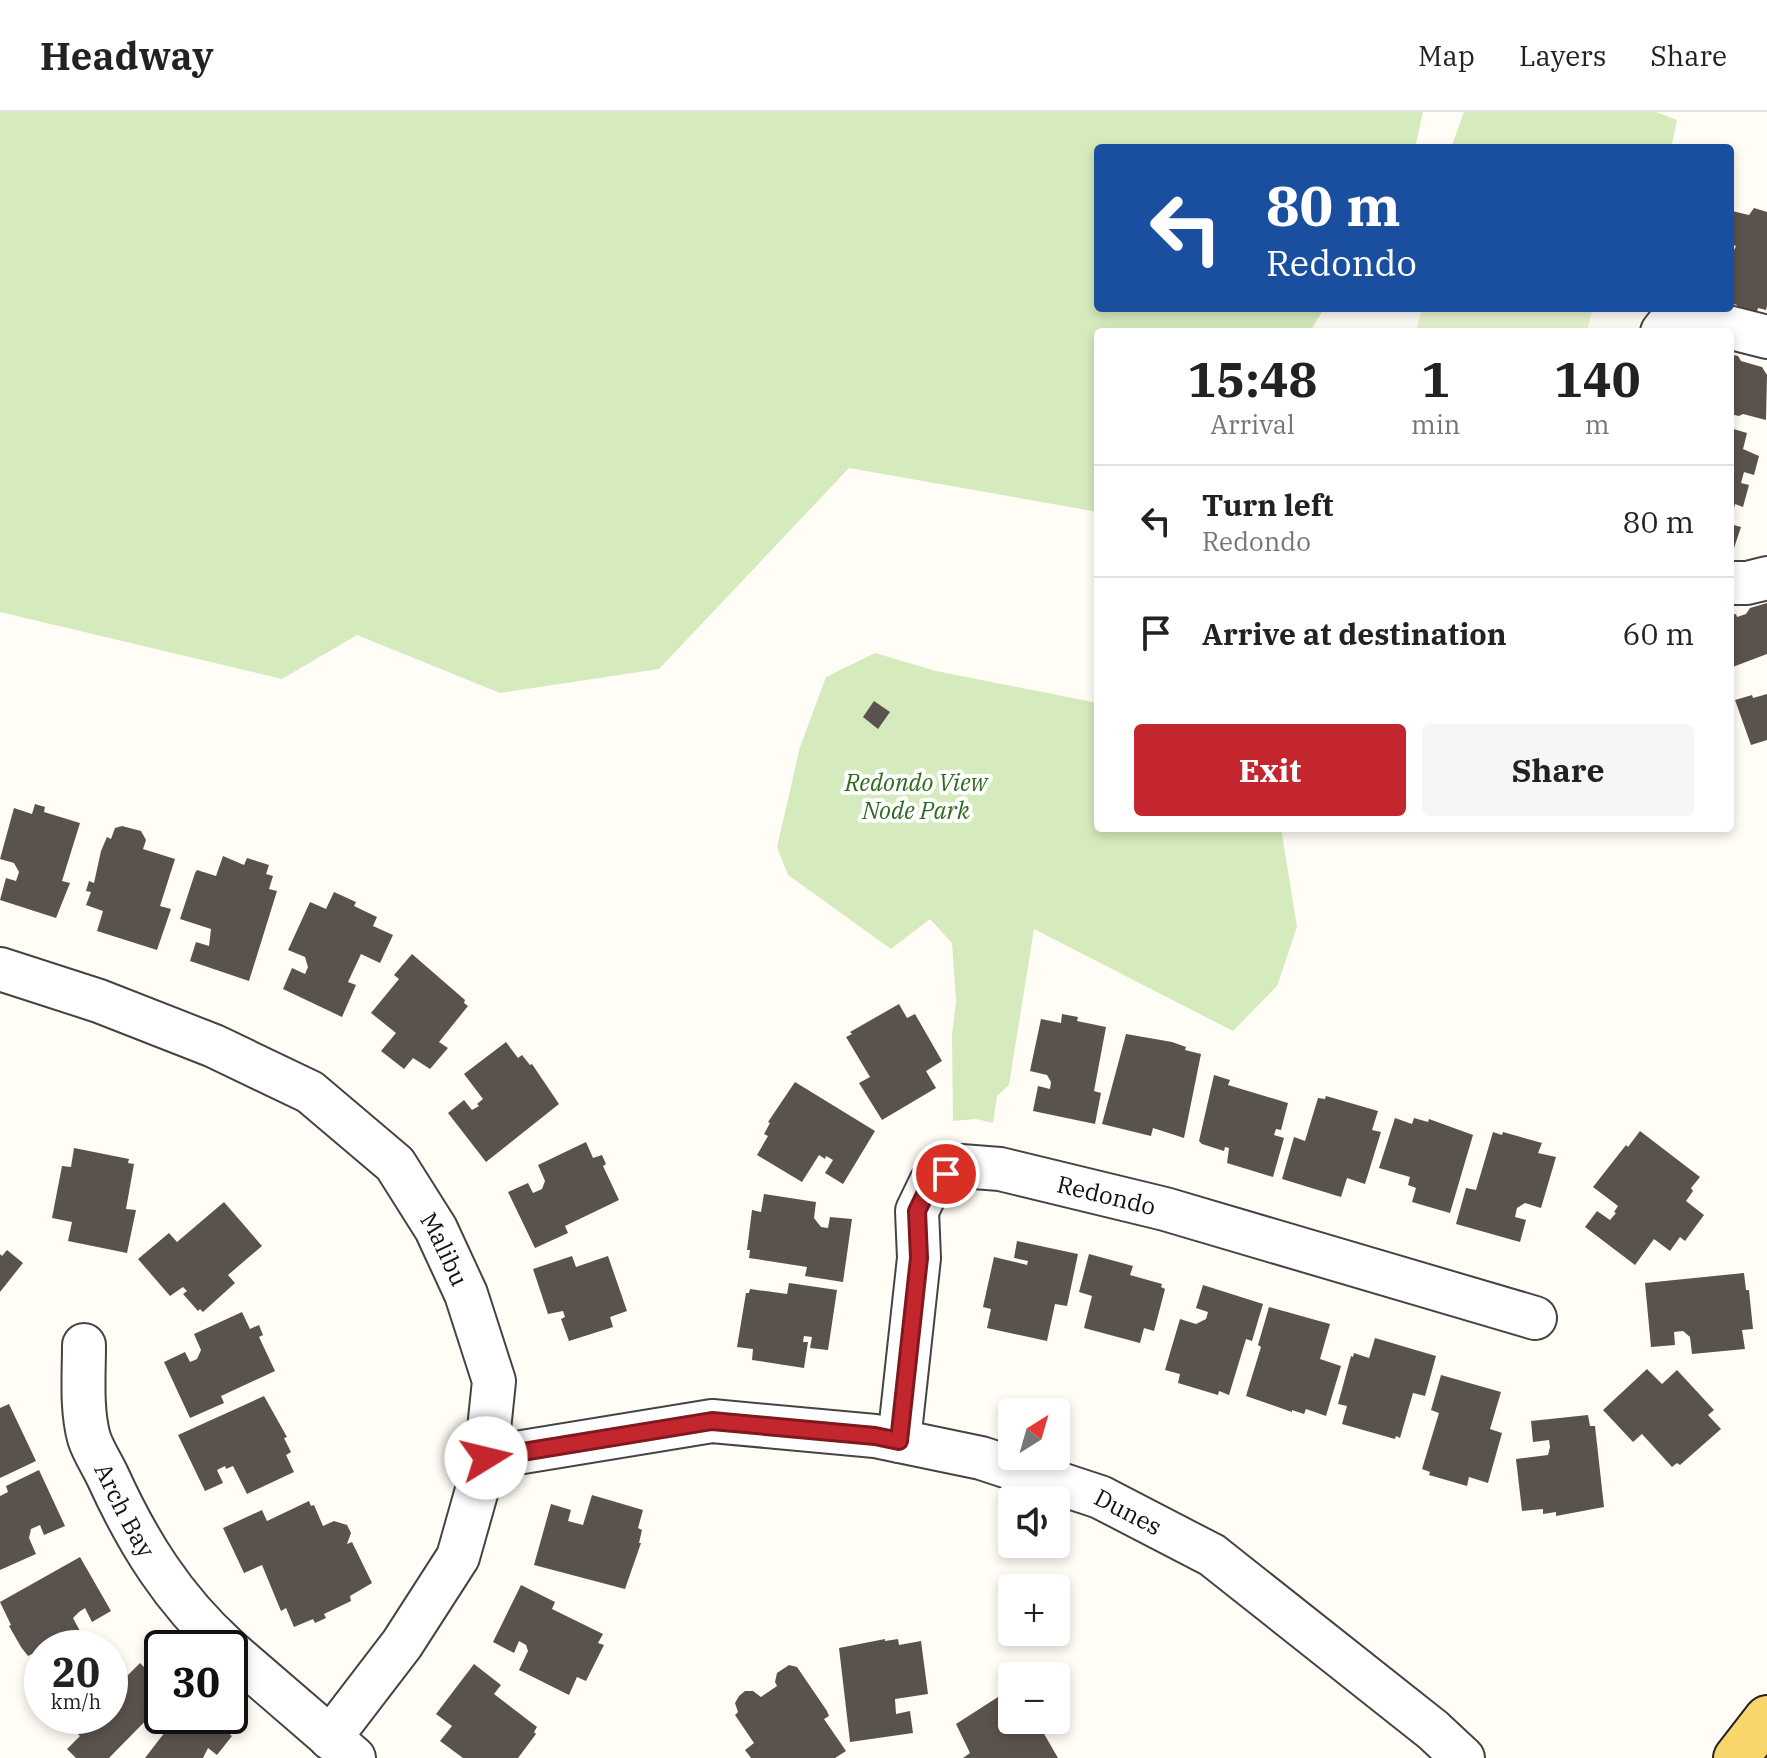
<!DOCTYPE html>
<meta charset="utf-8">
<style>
body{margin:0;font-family:"IBM Plex Serif",serif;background:#f6f6f6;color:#222;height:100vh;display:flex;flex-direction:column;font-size:30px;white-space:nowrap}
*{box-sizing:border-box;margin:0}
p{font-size:26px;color:#767676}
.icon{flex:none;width:44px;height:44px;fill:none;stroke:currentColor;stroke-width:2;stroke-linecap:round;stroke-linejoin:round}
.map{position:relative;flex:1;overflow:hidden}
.drawer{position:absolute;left:1094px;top:216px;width:640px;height:504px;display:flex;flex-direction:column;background:#fff;border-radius:8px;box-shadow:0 4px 12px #0003}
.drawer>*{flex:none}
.guide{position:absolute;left:1094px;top:32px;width:640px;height:168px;border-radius:8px;box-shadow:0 4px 12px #0003;background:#1a4fa0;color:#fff;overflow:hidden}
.needle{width:52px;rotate:37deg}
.fabs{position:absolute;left:998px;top:1286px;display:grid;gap:16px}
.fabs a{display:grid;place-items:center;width:72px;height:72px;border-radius:8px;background:#fff;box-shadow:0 4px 12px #0003;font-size:40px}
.speed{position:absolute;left:24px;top:1518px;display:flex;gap:16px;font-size:40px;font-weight:700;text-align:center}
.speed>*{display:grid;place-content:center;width:104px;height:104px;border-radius:50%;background:#fff;box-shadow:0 4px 12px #0003;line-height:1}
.speed small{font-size:20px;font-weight:400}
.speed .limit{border:4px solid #111;border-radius:12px;background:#fff;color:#111}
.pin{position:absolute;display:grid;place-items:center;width:68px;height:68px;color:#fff;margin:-34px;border:4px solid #fff;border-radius:50%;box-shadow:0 2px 8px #0007}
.me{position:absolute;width:88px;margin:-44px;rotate:81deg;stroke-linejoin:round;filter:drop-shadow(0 0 6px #0008)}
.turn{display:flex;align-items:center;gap:28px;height:168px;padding:0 40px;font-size:36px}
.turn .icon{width:104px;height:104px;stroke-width:2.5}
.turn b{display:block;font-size:56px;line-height:68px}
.eta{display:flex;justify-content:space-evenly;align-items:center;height:136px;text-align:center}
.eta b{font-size:48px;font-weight:700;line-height:56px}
.primary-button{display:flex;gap:16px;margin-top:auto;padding:16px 40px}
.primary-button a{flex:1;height:92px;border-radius:8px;background:#c4262e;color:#fff;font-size:32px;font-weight:700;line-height:92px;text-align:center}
.primary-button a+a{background:#f6f6f6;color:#222}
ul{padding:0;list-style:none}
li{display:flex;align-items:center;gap:24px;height:112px;padding:0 40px;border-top:2px solid #e0e0e0}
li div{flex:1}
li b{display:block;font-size:30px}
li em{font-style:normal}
header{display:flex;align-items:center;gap:48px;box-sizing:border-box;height:112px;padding:0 40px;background:#fff;border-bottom:2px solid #e0e0e0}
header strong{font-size:38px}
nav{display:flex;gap:44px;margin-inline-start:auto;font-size:28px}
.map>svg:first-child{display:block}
.green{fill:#d5ebbd}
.pitch{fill:#e6f2cf}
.building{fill:#5a524d}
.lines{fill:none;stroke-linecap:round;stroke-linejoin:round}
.minor-casing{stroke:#444;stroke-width:46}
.major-casing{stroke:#222;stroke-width:48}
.minor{stroke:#fff;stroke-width:42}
.major{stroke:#f9d66b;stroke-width:44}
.route-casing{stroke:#7f191e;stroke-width:20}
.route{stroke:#c4262e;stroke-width:14}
.labels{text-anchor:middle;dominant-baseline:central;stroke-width:8;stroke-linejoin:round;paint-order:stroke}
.park-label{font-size:24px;font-style:italic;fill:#2f6b1f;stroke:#fff}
.street-label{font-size:24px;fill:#111;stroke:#fff}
</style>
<header>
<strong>Headway</strong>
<nav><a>Map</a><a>Layers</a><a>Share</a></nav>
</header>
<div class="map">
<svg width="1767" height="1646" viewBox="0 0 1767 1646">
<rect width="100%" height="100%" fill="#fffdf5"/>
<path class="green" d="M0,0h1423l-8,36h-317v160h226l-14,24h-212v180l-249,-44 -190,201 -159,24 -143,-58 -75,44 -282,-67z
M1464,0h192l21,8 -6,28h-220z
M875,541l61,18 162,32v125h183l16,99 -20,59 -44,45 -199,-102 -25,156 -12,11 -4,27 -17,-4 -23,2 -1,-86 4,-34 -4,-58 -22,-24 -39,30 -103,-74 -11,-28 23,-100 26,-70z"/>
<path class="pitch" d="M1422,196h169l1,2 -5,22h-171z"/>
<path class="building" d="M1754,96l13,4v94l-1,4 -8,-2 -2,7 -20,-6 1,-4 -7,-2v-45l6,-12 -6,-2v-25l2,-8 17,4z
M1730,242l8,2 3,5 21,6 5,8 -1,45 -23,-6 -4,2 -9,-2z
M1730,316l17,5 -4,16 16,7 -5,19 -10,-3 -3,11 8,2 -6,22 -8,-3 -4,16z
M1730,412l11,3 -11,33z
M1767,491v51l-37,14v-53l6,-1 1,3 9,-3 4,-6z
M1767,582v46l-16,5 -16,-45 17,-5 1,3z
M874,589l16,11 -12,17 -15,-12z
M35,692l10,3 -1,5 36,11 -18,58 8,2 -14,35 -56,-18 6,-22 10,3 3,-9 -5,-9 -14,-4 14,-51 18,6z
M122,714l19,5 5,9 -3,9 32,10 -15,47 11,3 -14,41 -60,-19 6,-20 -17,-6 5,-13 -5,-1 3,-10 5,2 7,-32 6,-14 4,2 4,-11z
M223,744l21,9 3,-7 22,7 -3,9 7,2 -4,13 8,2 -28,90 -59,-20 6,-19 13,4 2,-17 -31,-10 15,-46 2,-3 19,6z
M334,780l22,10 -2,4 23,11 -4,9 20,9 -13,28 -19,-9 -13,28 8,3 -14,32 -59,-28 9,-21 13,6 3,-7 -3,-10 -17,-7 22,-48 16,7z
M412,842l53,46 -1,3 4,3 -29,36 9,6 -18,21 -17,-11 -9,11 -23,-18 15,-18 -25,-20 28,-34 -5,-4z
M899,892l8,14 8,-4 27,47 -16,10 10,17 -54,32 -23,-37 11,-6 -24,-40 6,-3 -2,-2z
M1062,902l16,3 -1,4 29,6 -12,64 7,2 -6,31 -62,-13 5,-25 12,3 1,-7 -4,-7 -17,-4 11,-52 20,4z
M1126,922l46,8 14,5 -1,3 16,4 -17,84 -31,-10 -2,8 -49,-12z
M506,930l12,16 4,-3 8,10 2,-1 27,40 -73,58 -38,-49 16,-13 8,10 7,-4 -2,-2 6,-5 -19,-25z
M1214,963l16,5 -2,5 60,18 -7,27 -5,-1 -2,6 10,3 -11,39 -46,-14 2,-15 -4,-1 -1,4 -22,-7 -3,-3z
M795,970l80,49 -32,53 -18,-11 8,-13 -7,-4 -1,3 -6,-4 -17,27 -45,-27 11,-19 -4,-2 6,-11 -2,-1z
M1326,984l52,15 -6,19 9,2 -16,52 -18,-6 -6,19 -59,-18 12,-42 11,4 13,-43 7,1z
M1395,1006l17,6 2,-6 14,4 1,-3 44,16 -23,78 -38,-11 4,-14 -8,-3 2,-8 -31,-9z
M1640,1019l60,46 -9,11 2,3 -7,10 18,14 -19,26 -5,-4 -10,14 -16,-12 -19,26 -50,-38 12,-16 13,9 6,-7 -2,-1 4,-6 -25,-19 33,-42 2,2z
M1493,1020l9,3 1,-3 39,11 -4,10 18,4 -15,51 -16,-5 -8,5 -2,9 11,3 -6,22 -64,-18 10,-36 10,2z
M586,1030l7,16 9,-3 4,9 -3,2 16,34 -54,26 3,7 -33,15 -27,-56 20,-9 5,10 9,-4 3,-8 -7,-16z
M74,1036l55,11 -1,4 6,1 -8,45 10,1 -9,43 -59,-12 4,-19 -20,-4 10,-52 9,1z
M764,1082l52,8 -2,16 7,9 7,1 2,-11 22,2 -9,63 -38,-6 2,-9 -58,-9 1,-8h-3l5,-40 9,2z
M224,1090l38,44 -34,29 7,8 -32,29 -3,-3 -2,2 -15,-17 4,-3 -4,-4 -13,9 -32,-37 31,-26 8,9z
M1017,1129l61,13 -11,52 -12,-2 -8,37 -60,-13 4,-19 -8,-2 11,-50 33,8 1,-4 -14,-3z
M7,1138l16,13 -23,29v-38l2,2z
M1089,1142l44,12 -3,9 32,9 -1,3 4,2 -11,42 -10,-3 -4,15 -56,-15 8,-32 -13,-4z
M572,1144l4,11 32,-11 19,55 -17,6 3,10 -44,14 -8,-22 4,-2 -2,-6 -15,3 -15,-45z
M1744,1161l2,17h3l4,39 -11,1 3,19 -53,5 -2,-17 -7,-6 -9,1 1,13 -24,2 -6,-64z
M789,1171l48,7 -9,60 -18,-2 2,-11 -8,-1 -1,6h5l-4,26 -52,-8 1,-11 -16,-2 9,-54h3l1,-4 37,5z
M1203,1173l60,19 -11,37 -6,-2 -17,56 -10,-4 -1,4 -40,-12 2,-9 -15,-4 15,-51 16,5 10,-5 2,-7 -12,-4z
M1269,1195l61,17 -10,35 21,7 -15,50 -20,-7 -2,5 -12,-4v2l-46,-16 15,-49 -3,-2z
M242,1200l8,17 9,-4 4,10 -4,2 16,34 -54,25 3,7 -34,15 -26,-56 21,-10 5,10 7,-3 4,-9 -7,-16z
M1375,1226l61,18 -11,40 -12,-3 -13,45 -4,-2 -1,3 -53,-15 5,-18 -9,-2 13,-48 2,1 1,-4 15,5z
M1647,1257l15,15 15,-14 37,40 -6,5 13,14 -41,36 -3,-2 -5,4 -30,-33 -9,8 -30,-32z
M1441,1263l60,17 -11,37 12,4 -14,50 -19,-6 -2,9 -38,-11 1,-3 -8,-3 17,-56 -8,-3z
M264,1284l23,41 -3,1 7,14 -5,3 8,17 -47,22 -14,-28 -7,3 -1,-3 -8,4 6,13 -18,8 -27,-56z
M9,1292l27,57 -36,17v-70z
M1588,1303l2,11h5l9,81 -48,9v-4l-13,2v-5l-21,2 -6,-52 32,-4 2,-8 -1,-7 -16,2 -2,-21z
M39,1358l26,56 -21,9 -4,-10 -9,4 -2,9 7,16 -36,16v-74l8,-4 -2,-6z
M592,1383l51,15 -5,18 4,2 -3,13h2l-16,46 -91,-24 17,-61 20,6 -3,11 15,4z
M309,1389l2,5 3,-1 9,21 11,-5 13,4 4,8 -4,11 5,-2 20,41 -22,13 1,5 -27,13 2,4 -11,5 -2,-4 -19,8 -8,-19 -5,3 -19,-46 -18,8 -21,-45 39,-18 5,11z
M80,1445l31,54 -19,11 -7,-14 -6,4 -6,6 15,28 -4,2h-42v23l-10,-17 -4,2 -7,-9 -12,-21 2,-1 -11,-23z
M521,1473l34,17 -3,7 51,25 -5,9 6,2 -18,36 -9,-4 -8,18 -50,-25 9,-19 -2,-6 -7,-4 -5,12 -21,-11z
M885,1527v2l13,-2 1,6 22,-4 7,53 -33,5 1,15 14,-3 3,22 -63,9 -11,-94z
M110,1547l10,10 -5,4 8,7 17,-17 6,6 2,-2 14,14v23l-53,54h-33l-9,-9 13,-13 -21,-20h51z
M474,1552l27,21 -7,9 43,33 -3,5 2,2 -18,24h-55l-23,-17 12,-15 -16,-12z
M789,1553l8,2 30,44 2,5 -5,3 22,32 -11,7h-84l-6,-8 9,-7 -19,-28 3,-3 -3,-9 4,-7 6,-5h8l8,6 16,-11 -2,-4 2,-9z
M1012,1576v32h24l22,38h-95l7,-5 -14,-29z
M168,1604h38l26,20 -15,19 -9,-7 -5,10h-58l20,-26 -6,-5z"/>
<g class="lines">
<g class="minor-casing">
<g id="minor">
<path d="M1662,220l14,-18 91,23"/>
<path d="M1730,471h17l20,-5"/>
<path id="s1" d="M0,857l99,32 115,45 96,46 85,72 41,65 30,65 28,87 -8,77 -28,99 -56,87 -72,94"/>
<path id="s2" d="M84,1233c0,30 -3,64 5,93 4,13 13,26 19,39 30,66 65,122 119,171"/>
<path id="s3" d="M899,1329l20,-183 -2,-47 14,-29 30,-16 39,3 165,40 370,109"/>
<path id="s4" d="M486,1346l226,-37 163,15 106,22 119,39 112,58 221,175 30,28"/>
<path d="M230,1539l124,107"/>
</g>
</g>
<g class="major-casing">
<path id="major" d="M1736,1646l31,-40"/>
</g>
<use href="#minor" class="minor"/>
<use href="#major" class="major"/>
</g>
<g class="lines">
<g class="route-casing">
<path id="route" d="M486,1346l226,-37 163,15 24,5 20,-183 -2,-47 14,-29 15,-8"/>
</g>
<use href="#route" class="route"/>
</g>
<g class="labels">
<g class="park-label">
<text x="916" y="670">Redondo View<tspan x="916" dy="28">Node Park</tspan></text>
</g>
<g class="street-label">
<text stroke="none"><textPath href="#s3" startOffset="446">Redondo</textPath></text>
<text stroke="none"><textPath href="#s1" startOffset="544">Malibu</textPath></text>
<text stroke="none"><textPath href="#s2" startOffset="174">Arch Bay</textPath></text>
<text stroke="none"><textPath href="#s4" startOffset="658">Dunes</textPath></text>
</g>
</g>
</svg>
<div class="fabs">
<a><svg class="needle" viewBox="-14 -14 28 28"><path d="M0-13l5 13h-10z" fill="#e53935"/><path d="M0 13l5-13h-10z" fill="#767676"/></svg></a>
<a><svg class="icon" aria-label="sound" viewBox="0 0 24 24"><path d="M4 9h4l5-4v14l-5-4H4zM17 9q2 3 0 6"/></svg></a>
<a>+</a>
<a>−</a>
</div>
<div class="speed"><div>20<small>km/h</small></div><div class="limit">30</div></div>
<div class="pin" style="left:946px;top:1062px;background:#d93025"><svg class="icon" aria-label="arrive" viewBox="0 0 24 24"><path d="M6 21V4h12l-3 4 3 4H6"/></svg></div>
<svg class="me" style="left:486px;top:1346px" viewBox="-20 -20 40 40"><circle r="19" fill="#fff"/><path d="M0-13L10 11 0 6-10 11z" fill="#c4262e"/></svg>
<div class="guide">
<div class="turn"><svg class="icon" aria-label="left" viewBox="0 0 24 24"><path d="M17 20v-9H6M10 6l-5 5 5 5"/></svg><div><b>80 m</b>Redondo</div></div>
</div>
<section class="drawer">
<div class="eta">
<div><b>15:48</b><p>Arrival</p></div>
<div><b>1</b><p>min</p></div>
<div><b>140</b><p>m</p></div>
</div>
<ul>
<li><svg class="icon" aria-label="left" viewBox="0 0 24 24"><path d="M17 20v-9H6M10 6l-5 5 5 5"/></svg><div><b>Turn left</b><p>Redondo</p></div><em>80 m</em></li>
<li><svg class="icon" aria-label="arrive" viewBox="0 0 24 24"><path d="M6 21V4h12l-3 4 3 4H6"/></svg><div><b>Arrive at destination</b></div><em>60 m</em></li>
</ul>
<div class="primary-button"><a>Exit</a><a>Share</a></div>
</section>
</div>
